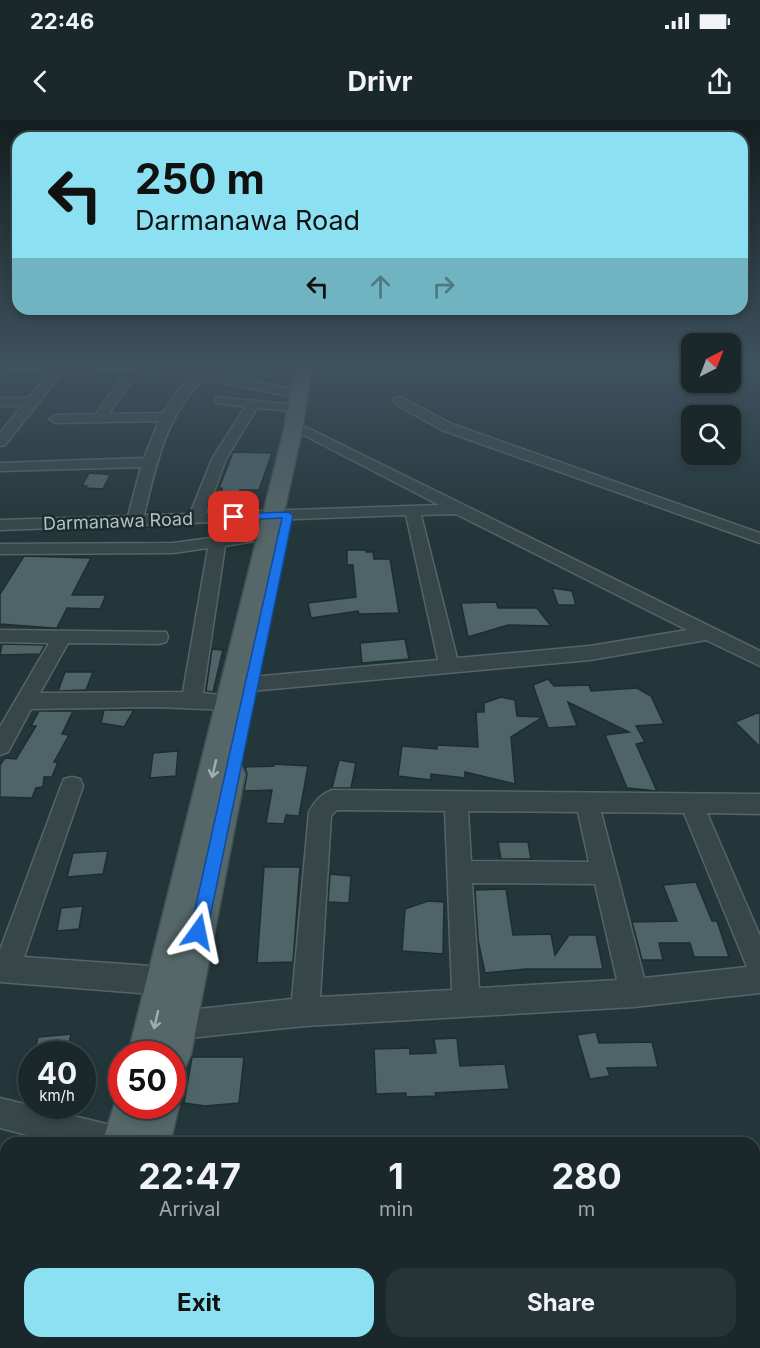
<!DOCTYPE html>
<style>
body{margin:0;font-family:Inter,sans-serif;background:#273437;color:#f1f3f6;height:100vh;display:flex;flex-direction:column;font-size:22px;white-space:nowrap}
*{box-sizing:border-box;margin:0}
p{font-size:20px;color:#9fa6a9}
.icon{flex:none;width:33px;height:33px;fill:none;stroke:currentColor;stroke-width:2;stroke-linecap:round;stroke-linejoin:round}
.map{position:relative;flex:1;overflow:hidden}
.drawer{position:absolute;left:0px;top:1017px;width:760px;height:212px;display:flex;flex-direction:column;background:#1a282b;border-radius:18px 18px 0 0;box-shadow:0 3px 9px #0003,0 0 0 2px #384447}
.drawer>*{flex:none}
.hud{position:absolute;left:12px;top:12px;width:736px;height:183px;border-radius:18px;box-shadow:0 3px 9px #0003,0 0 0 2px #384447;background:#8be1f1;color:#111;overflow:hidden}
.needle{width:39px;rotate:42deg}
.buttons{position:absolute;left:681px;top:213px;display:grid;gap:12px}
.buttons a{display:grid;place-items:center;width:60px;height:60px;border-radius:12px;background:#1a282b;box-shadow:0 3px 9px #0003,0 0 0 2px #384447;font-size:30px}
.speed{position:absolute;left:18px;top:921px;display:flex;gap:12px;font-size:30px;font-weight:700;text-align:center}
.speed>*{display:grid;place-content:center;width:78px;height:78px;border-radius:50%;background:#1a282b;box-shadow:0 3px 9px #0003,0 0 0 2px #384447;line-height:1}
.speed small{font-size:15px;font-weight:400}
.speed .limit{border:9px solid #d22;background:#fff;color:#111}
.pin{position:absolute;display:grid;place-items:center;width:51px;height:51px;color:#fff;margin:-26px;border-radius:12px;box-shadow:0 3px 9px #0006}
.me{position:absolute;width:66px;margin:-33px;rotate:12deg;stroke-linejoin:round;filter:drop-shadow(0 0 4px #0008)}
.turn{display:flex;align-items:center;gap:21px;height:126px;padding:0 24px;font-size:27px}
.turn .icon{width:78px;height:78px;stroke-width:2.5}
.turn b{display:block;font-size:42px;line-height:51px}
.lanes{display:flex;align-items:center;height:57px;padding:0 24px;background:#0003;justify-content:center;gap:30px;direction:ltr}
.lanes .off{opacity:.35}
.eta{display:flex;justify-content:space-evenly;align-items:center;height:102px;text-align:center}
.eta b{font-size:36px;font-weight:700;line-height:42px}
.primary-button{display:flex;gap:12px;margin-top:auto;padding:12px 24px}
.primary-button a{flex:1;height:69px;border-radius:18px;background:#8be1f1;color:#111;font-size:24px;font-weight:700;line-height:69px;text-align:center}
.primary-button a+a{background:#273437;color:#f1f3f6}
.status{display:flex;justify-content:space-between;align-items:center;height:42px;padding:0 30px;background:#1a282b;direction:ltr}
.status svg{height:16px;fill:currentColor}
header{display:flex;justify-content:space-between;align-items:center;height:78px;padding:0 24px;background:#1a282b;font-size:27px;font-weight:700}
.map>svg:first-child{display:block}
.building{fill:#4e6467;stroke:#1e2e30;stroke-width:1.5}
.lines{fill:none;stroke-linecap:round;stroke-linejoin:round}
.minor-casing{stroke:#556567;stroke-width:3}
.major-casing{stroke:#435355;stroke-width:3}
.minor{fill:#374749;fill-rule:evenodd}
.major{fill:#556769;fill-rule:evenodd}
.oneway{stroke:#9fb0b3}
.route{fill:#1a73e8;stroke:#114b97;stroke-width:1.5}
.labels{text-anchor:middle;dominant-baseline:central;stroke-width:5;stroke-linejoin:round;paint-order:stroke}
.far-street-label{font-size:18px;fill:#b2c2c5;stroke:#1c2c2e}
</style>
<div class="status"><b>22:46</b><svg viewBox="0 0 49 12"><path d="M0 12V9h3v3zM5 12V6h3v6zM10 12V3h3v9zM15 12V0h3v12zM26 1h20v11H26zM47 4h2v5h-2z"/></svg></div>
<header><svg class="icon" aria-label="back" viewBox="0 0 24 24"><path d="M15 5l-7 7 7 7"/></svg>Drivr<svg class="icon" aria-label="share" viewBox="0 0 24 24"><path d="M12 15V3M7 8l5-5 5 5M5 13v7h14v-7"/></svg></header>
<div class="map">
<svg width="760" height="1228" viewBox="0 0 760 1228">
<rect width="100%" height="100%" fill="#233639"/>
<path class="building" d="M233,332l39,1 -13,37h-19l-1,18 -19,-2 2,-18h-3z
M89,353l15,1 6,1 -7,14 -17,-1 1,-2h-5z
M347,430h19v2h7l1,7h16l9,54 -40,1 -1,-3 -47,7 -3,-15 48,-6 -3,-32h-6z
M24,436l67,2 -19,37h34l-6,14 -33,-1 -10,20h-4l-53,-4v-30z
M552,468l20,3 4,14h-18z
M496,482l2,6h39l14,18 -43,-1 -40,12 -7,-34z
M405,519l4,20 -47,4 -2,-20z
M2,524l43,1 -5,9 -40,1z
M212,529l11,1 -10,42 -7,-1z
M65,552h28l-7,18 -28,1z
M548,559l6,7 35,-1 2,6 46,-3 14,8 13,28 -28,2 9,16 -9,2 21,47 -30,-3 -22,-53 24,-3 -61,-30 9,24 -29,2 -15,-43z
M501,577l14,3 2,16 26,1 -32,20 4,47 -50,-12v6l-34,-4v6l-33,-4 4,-30 35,3v-4l41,2 -2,-35h8v-9z
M104,590h30l-10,17 -23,-4z
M39,591h34l-11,23 7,1 -15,27h4l-6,15h-8l-1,10 -7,1 -4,10 -32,-1v-32l5,-7 11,1 20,-33h-5z
M760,592v35l-25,-25z
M178,631l-2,25 -26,2 3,-25z
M339,640l17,3 -5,25h-19z
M274,644l34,2 -9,50 -13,-1 -2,9 -18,-1 6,-33 -28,1 3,-17 -2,-7 29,-1z
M498,722h30l3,17h-30z
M108,731l-5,23 -36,3 6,-24z
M264,747h36l-7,95 -36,1z
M330,754l21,2 -2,27 -21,-1z
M696,762l16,39h5l12,36h-35l-4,-14h-31l4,17h-21l-10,-38 45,-1 -14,-36z
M506,769l7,46 38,-1 4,21 14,-20h27l7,34h-77l-41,4 -7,-33 -3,-50z
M428,781l16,1 -1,52 -41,-3 3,-42z
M83,786l-4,23 -22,2 4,-23z
M596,912l3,11 53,-1 6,25 -51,1 3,8 -20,3 -13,-44z
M71,914l-4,20h-33l4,-17z
M457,918l3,28 45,-2 4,25 -74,4 1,3 -30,1v-4l-30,1 -2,-45 36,-1v6l26,-1 -2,-14z
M192,937h52l-5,46 -34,3 -21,-3z"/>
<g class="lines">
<g class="minor-casing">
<path id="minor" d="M0,243l82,3 4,-3 77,1 140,27 2,3 -6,4 -96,-19c-38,38 -47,87 -59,136l46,-1 22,-55 33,-52 -28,-4 -1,-3 1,-3 80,8 5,1 2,3 -2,3 -45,-4 -31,51 -20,54 233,-8 -143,-74 7,-4 5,1 452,223v15l-54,-26 -116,20 -340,31 -7,-2 -3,-5 3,-5 7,-2 188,-17 -32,-145 -406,15v-10l128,-4 13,-49 -141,4v-8l144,-5 15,-37 -103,2 -7,-4 7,-4 40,-1 24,-34 4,-1 6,4 -21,31 54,-1 18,-26 10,-10 -28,-5 -69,-3 -9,5 -22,-2 -58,73 -5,1v-13l22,-27h-22v-8h29l22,-27 -51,-4zM456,394l231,116 -97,16 -133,12 -36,-143z
M277,243h25l7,4 -6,4 -24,-5z
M400,277l52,27 308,109v10l-318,-113 -47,-26 -1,-3 1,-3z
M268,410l6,2 2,3 -2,3 -49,8 -22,147 33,4 3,5 -3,5 -7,3 -73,-3 -125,2 -23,43 -8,3v-28l49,-84 -49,-1v-12l166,2 2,5 -2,5 -7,2 -91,-1 -28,50 143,-1 25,-144 -35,5 -173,1v-10l173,-1z
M72,657l8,2 3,7 -59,171 141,10 10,4 4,10 -4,10 -10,4 -165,-13v-32l61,-164 3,-7z
M332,670l428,4v20l-53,-1 53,123v57l-126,14 -329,19 -125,13 -10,-4 -4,-10 4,-10 10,-4 112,-12 17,-187c5,-10 12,-18 23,-22zM337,690l108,1 7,179 -132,7 11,-181zM468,691l110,1 11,50 -118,-1zM601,692l83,1 63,154 -103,11zM472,763l123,1 22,96 -138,8z
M0,978l119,29 11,5 5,11h-77l-58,-15z"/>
</g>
<g class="major-casing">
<path id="major" d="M296,243h16l-10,67 -73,333 12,3 4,8 -54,280 -6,13 -13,5v-18h-44l156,-624z
M122,971v15h50l2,-14 5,14 -9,37h-68l12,-37z
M29,1222h84l-2,6h-84z"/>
</g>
<use href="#minor" class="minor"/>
<use href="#major" class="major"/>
</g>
<defs><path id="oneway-shaft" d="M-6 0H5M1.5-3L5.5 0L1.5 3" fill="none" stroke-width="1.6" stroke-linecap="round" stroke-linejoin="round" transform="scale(1.5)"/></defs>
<g class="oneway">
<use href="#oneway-shaft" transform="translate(214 649) rotate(103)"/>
<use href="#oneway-shaft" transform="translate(156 900) rotate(103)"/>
</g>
<linearGradient id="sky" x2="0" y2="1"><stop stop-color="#131e1f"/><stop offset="0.59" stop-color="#3f525f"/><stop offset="1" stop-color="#3f525f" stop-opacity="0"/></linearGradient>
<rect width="760" height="415" fill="url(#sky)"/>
<path class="route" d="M288,392l5,3 -86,417 -3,6 -6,2 -5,-2 -3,-6 92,-414 -48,2 -5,-3 5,-3z"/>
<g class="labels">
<g class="far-street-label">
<text transform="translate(118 401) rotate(-2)">Darmanawa Road</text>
</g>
</g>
</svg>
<div class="buttons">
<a><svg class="needle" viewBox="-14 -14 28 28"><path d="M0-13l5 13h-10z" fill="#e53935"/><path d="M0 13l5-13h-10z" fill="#9fa6a9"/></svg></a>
<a><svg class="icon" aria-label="search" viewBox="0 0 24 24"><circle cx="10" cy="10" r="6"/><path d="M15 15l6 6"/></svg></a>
</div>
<div class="speed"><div>40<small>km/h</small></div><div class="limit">50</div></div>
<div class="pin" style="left:234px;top:397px;background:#d93025"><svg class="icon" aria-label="arrive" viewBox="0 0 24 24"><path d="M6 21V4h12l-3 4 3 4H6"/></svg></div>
<svg class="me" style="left:198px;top:812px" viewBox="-20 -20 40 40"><path d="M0-17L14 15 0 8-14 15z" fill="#1a73e8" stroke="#fff" stroke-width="4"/></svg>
<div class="hud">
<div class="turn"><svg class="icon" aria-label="left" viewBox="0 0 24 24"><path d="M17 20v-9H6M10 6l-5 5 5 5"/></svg><div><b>250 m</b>Darmanawa Road</div></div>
<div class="lanes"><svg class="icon" aria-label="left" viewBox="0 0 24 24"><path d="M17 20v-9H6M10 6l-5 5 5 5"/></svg><svg class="icon off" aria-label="ahead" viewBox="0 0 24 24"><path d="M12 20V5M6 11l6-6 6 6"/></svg><svg class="icon off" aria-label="right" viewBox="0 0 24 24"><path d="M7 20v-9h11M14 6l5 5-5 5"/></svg></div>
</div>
<section class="drawer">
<div class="eta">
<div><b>22:47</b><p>Arrival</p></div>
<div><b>1</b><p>min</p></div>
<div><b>280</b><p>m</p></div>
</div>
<div class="primary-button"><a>Exit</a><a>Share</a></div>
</section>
</div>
